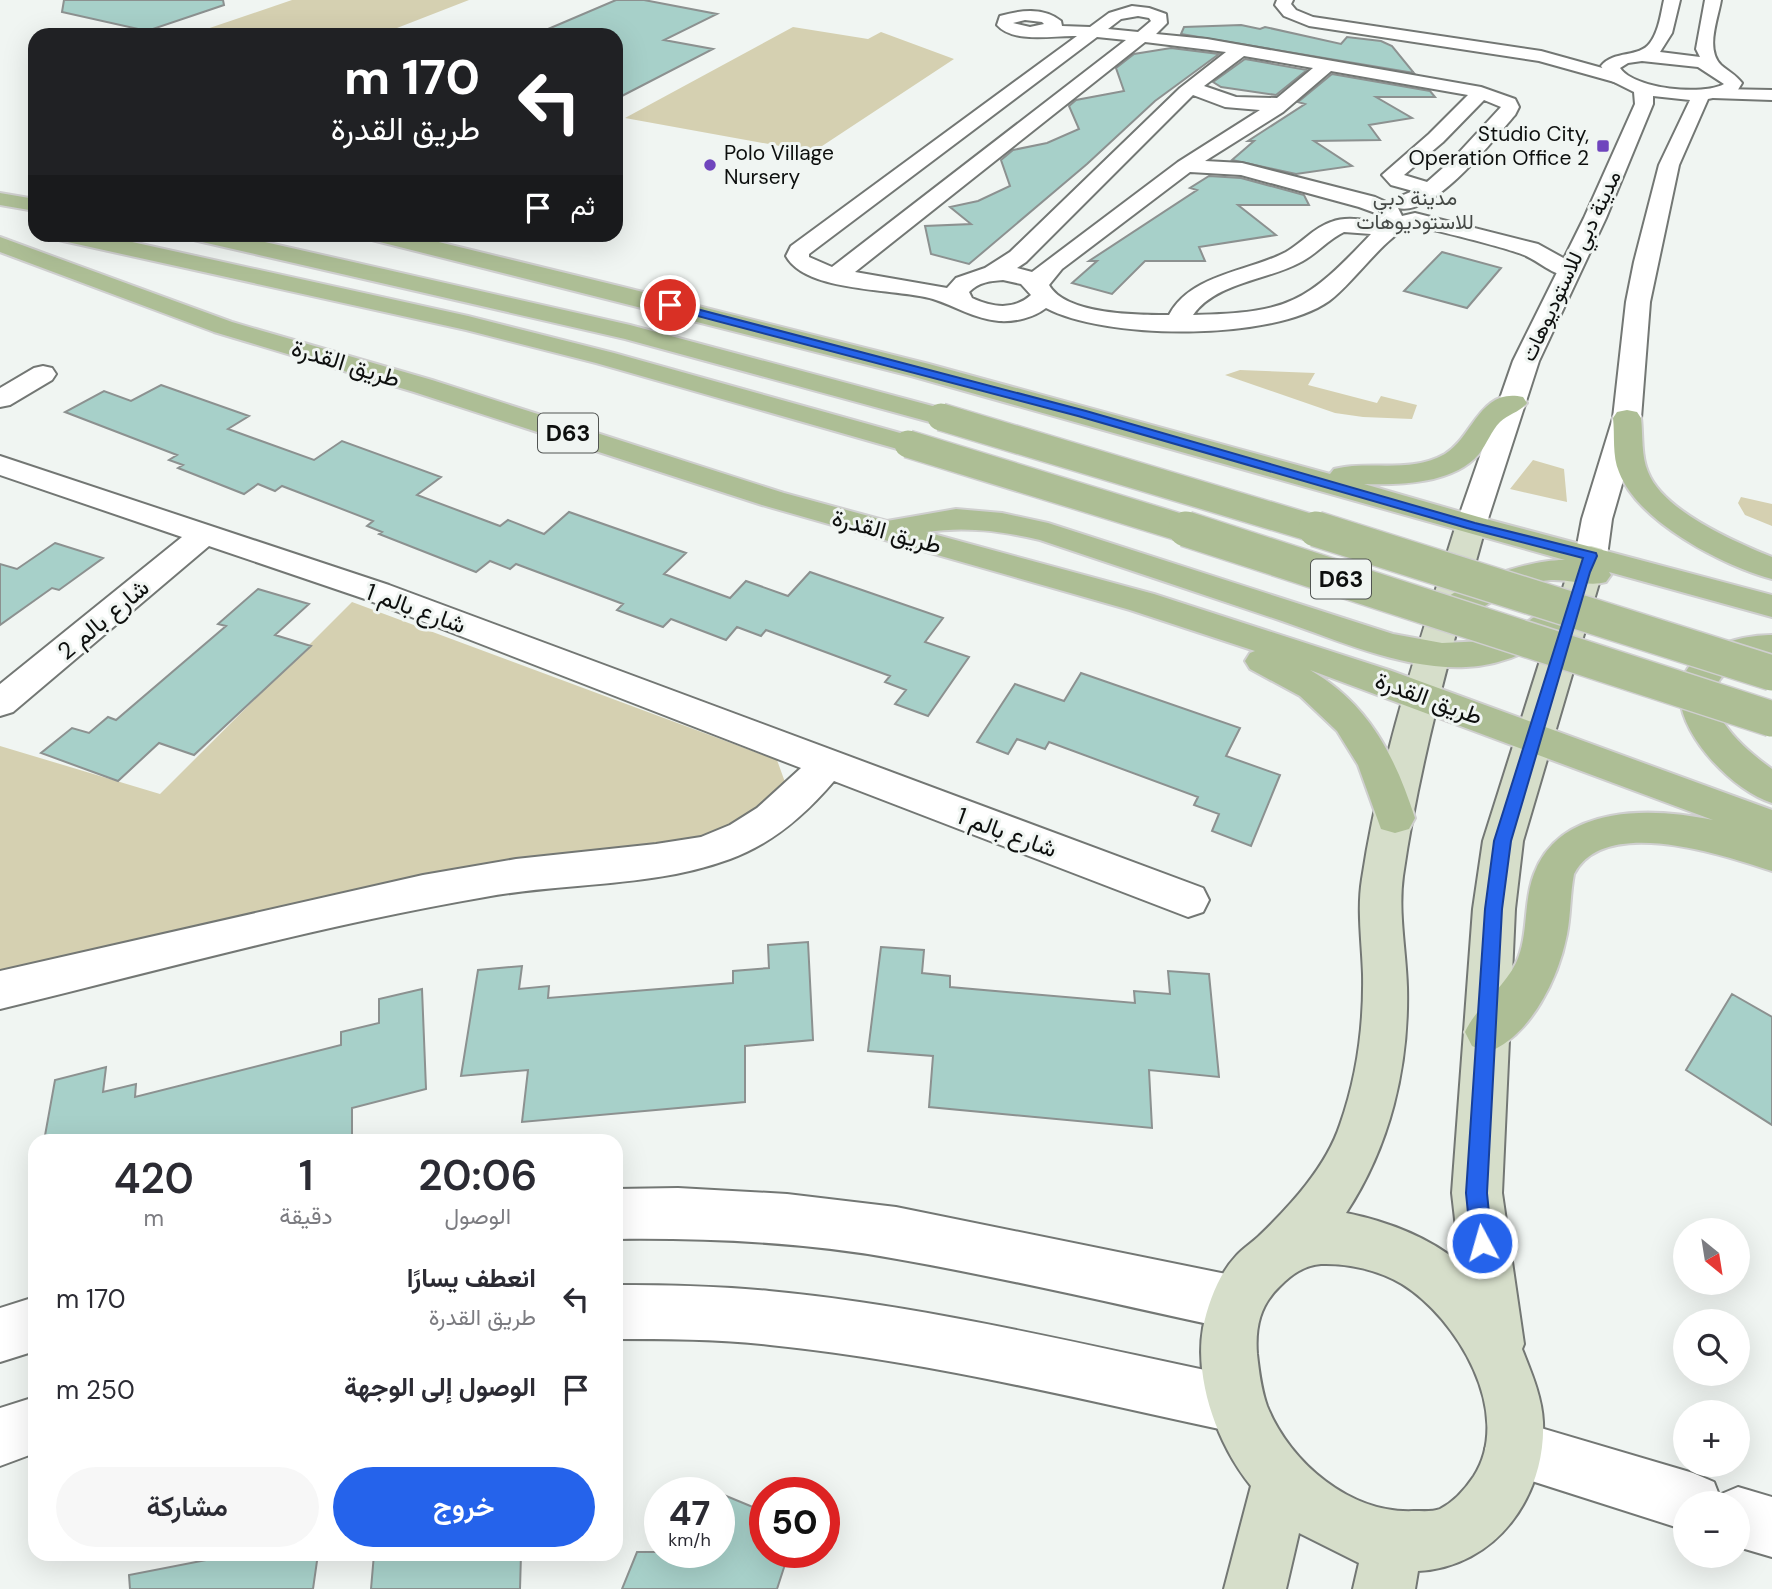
<!DOCTYPE html>
<html lang="ar">
<meta charset="utf-8">
<style>
body{margin:0;font-family:"DM Sans",Vazirmatn,sans-serif;background:#f7f7f7;color:#2b2b33;direction:rtl;height:100vh;display:flex;flex-direction:column;font-size:26px;white-space:nowrap}
*{box-sizing:border-box;margin:0}
p{font-size:23px;color:#7c7c81}
.icon{flex:none;width:38px;height:38px;fill:none;stroke:currentColor;stroke-width:2;stroke-linecap:round;stroke-linejoin:round}
.map{position:relative;flex:1;overflow:hidden;direction:ltr}
.panel{position:absolute;left:28px;top:1134px;width:595px;height:427px;display:flex;flex-direction:column;background:#fff;border-radius:21px;box-shadow:0 7px 28px #0002;direction:rtl}
.panel>*{flex:none}
.guide{position:absolute;left:28px;top:28px;width:595px;height:214px;border-radius:21px;box-shadow:0 7px 28px #0002;direction:rtl;background:#202124;color:#fff;overflow:hidden}
.needle{width:46px;rotate:150deg}
.buttons{position:absolute;left:1673px;top:1218px;display:grid;gap:14px}
.buttons a{display:grid;place-items:center;width:77px;height:77px;border-radius:50%;background:#fff;box-shadow:0 7px 28px #0002;font-size:35px}
.speed{position:absolute;left:644px;top:1477px;display:flex;gap:14px;font-size:35px;font-weight:700;text-align:center}
.speed>*{display:grid;place-content:center;width:91px;height:91px;border-radius:50%;background:#fff;box-shadow:0 7px 28px #0002;line-height:1}
.speed small{font-size:18px;font-weight:400}
.speed .limit{border:10px solid #d22;background:#fff;color:#111}
.pin{position:absolute;display:grid;place-items:center;width:60px;height:60px;color:#fff;margin:-30px;border:4px solid #fff;border-radius:50%;box-shadow:0 2px 7px #0007}
.me{position:absolute;width:77px;margin:-38px;rotate:354deg;stroke-linejoin:round;filter:drop-shadow(0 0 5px #0008)}
.turn{display:flex;align-items:center;gap:24px;height:147px;padding:0 28px;font-size:32px}
.turn .icon{width:91px;height:91px;stroke-width:2.5}
.turn b{display:block;font-size:49px;line-height:60px}
.then{display:flex;align-items:center;height:66px;padding:0 28px;background:#0003;gap:14px;font-size:26px}
.eta{display:flex;justify-content:space-evenly;align-items:center;height:119px;text-align:center}
.eta b{font-size:42px;font-weight:600;line-height:49px}
.action{display:flex;gap:14px;margin-top:auto;padding:14px 28px}
.action a{flex:1;height:80px;border-radius:42px;background:#2563eb;color:#fff;font-size:28px;font-weight:600;line-height:80px;text-align:center}
.action a+a{background:#f7f7f7;color:#2b2b33}
ul{padding:0;list-style:none}
li{display:flex;align-items:center;gap:21px;height:91px;padding:0 28px}
li div{flex:1}
li b{display:block;font-size:26px}
li em{font-style:normal}
.map>svg:first-child{display:block}
.green{fill:#d5d0b1}
.building{fill:#a7d0c9;stroke:#8c9190;stroke-width:2}
.lines{fill:none;stroke-linecap:round;stroke-linejoin:round}
.minor-casing{stroke:#737774;stroke-width:4}
.tertiary-casing{stroke:#737774;stroke-width:4}
.secondary-casing{stroke:#737774;stroke-width:4}
.primary-casing{stroke:#cfcfcf;stroke-width:4}
.minor{fill:#fff;fill-rule:evenodd}
.tertiary{fill:#fff;fill-rule:evenodd}
.secondary{fill:#d6deca;fill-rule:evenodd}
.primary{fill:#adbe95;fill-rule:evenodd}
.primary-bridge-far1-casing{stroke:#cfcfcf;stroke-width:30;stroke-linecap:butt}
.primary-bridge-casing{stroke:#cfcfcf;stroke-width:38;stroke-linecap:butt}
.primary-bridge-far1{stroke:#adbe95;stroke-width:27}
.primary-bridge{stroke:#adbe95;stroke-width:35}
.route{fill:#2563eb;stroke:#184099;stroke-width:2}
.poi-dot{fill:#6f45bd;stroke:#f0f5f2;stroke-width:2.5}
.labels{text-anchor:middle;dominant-baseline:central;stroke-width:6;stroke-linejoin:round;paint-order:stroke}
.far-poi-label{font-size:21px;fill:#0d0f0e;stroke:#f0f5f2;text-anchor:end}
.far-neighbourhood-label{font-size:21px;fill:#454946;stroke:#f0f5f2}
.far-street-label{font-size:21px;fill:#0d0f0e;stroke:#f0f5f2}
.shield{fill:#f0f5f2;stroke:#515452;stroke-width:2}
.shield-label{font-size:23px;font-weight:bold;fill:#0d0f0e}
.street-label{font-size:24px;fill:#0d0f0e;stroke:#f0f5f2}
</style>
<div class="map">
<svg width="1772" height="1589" viewBox="0 0 1772 1589">
<rect width="100%" height="100%" fill="#f0f5f2"/>
<path class="green" d="M292,0h177l-90,35h-190z
M793,27l75,12 13,-7 73,27 -141,93 -188,-34z
M1240,370l75,3 -7,12 69,18 4,-7 36,9 -5,14 -49,-2 -28,-4 -110,-38z
M1533,460l31,9 3,33 -57,-13z
M1741,497l31,7v22l-27,-11 -7,-12z
M352,602l425,158 13,36 -77,43 -713,135v-228l160,48z"/>
<path class="building" d="M64,0h159l1,5 -77,26 -85,-19z
M616,0h28l73,14 -53,26 49,9 -97,50v-64h-82z
M1241,25l19,4 5,-2 76,17 6,-7 34,4 11,5 22,27 -233,-39 3,-7z
M1171,48l48,6 -64,47 -68,63 -118,100 -38,-10 -6,-28 46,-2 -21,-17 28,-6 32,-15 -9,-26 12,-10 34,-7 32,-14 -10,-23 7,-6 48,-9 -8,-23 18,-14z
M1245,59l62,11 -31,25 -55,-8 -8,-5z
M1332,74l98,17 5,6h-59l36,21 -43,7 11,15 -66,1 38,25 -56,8 -64,-14 22,-19h-6l57,-37 -7,-2z
M1209,176l32,2 63,17 5,10h-71l38,30 -77,12 6,14h-60l-33,33 -40,-11 25,-22h-8l108,-71 -7,-2z
M1442,252l59,16 -34,40 -63,-17z
M161,385l88,31 -21,13 86,31 28,-19 99,36 -24,18 83,31 8,-6 36,14 25,-22 117,41 -22,21 66,24 16,-17 42,15 22,-24 133,46 -18,24 44,15 -41,59 -33,-12 11,-14 -21,-8 5,-6 -124,-46 -5,6 -24,-9 -11,13 -55,-21 -8,8 -46,-17 6,-6 -107,-40 -6,5 -20,-8 -14,11 -97,-38 3,-2 -15,-6 6,-5 -91,-35 -7,5 -17,-7 -14,10 -66,-26 5,-3 -14,-5 8,-5 -112,-43 39,-21 27,10z
M55,543l48,15 -44,32 -7,-2 -52,37v-61l17,5z
M258,589l51,15 -34,31 36,11 -117,109 -35,-12 -41,38 -77,-28 31,-25 17,5 19,-16 8,3 110,-94 -8,-2z
M1081,673l159,55 -14,28 54,19 -29,71 -39,-15 7,-17 -25,-9 4,-8 -149,-55 -4,7 -28,-10 -9,15 -31,-12 38,-58 49,17z
M808,942l5,98 -68,6v56l-223,20 6,-52 -67,6 17,-106 44,-4 -3,23 30,-3 -1,12 185,-15v-12l36,-3 -1,-23z
M881,947l43,3 -2,23 28,3v11l185,16 -1,-12 36,3 -2,-23 41,3 10,103 -70,-7 3,58 -223,-21 4,-51 -65,-5z
M422,989l4,100 -74,19v33h-308l11,-61 51,-13 -3,25 33,-8 -1,13 206,-52v-13l38,-9v-24z
M1732,994l40,23v108l-86,-55z
M719,1493l46,19v40h24l-12,37h-155l15,-37h82z
M237,1554h81l-5,35h-183l-1,-14z
M374,1554h147l-1,35h-149z"/>
<g class="lines">
<g class="minor-casing">
<path id="minor" d="M1277,0h16l-2,4 5,6 17,7 228,34 83,23 3,4 -9,5 -79,-22 -230,-35 -25,-10 -9,-11z
M1132,6l17,2 17,6 1,9 -11,11 51,5 274,48 34,12 4,8 -4,8c-22,25 -81,102 -117,93l4,8 13,-3 123,31 38,21 4,5 -4,5c-19,5 -35,-13 -52,-20 -13,-6 -104,-30 -113,-28 -23,5 -58,57 -82,74 -56,40 -223,39 -283,7 -13,10 -31,14 -47,13 -24,-2 -44,-15 -66,-22 -38,-11 -127,-6 -147,-43l5,-10 286,-210c-23,-1 -63,8 -80,-11l3,-9c21,-6 43,-9 61,5l1,5 28,1 19,-14zM1138,16l11,2 2,3 -13,11 -30,-3 13,-10zM1025,20l17,2 2,2 -14,3 -17,-4zM1097,37l29,3 -294,227 -23,-10v-3zM1145,42l81,10 -46,36 -170,164 -25,16 -29,10 -9,10 -92,-16zM1244,56l69,12 -36,30 -41,-1 -32,-11zM1331,71l137,24 -39,39 -47,41 9,10 22,6 -17,7 -3,5 2,3 -20,-9 -133,-34 -37,-2 78,-49zM1193,95l32,12 35,3 -82,52 -146,110 -15,-4 9,-6zM1484,100l17,7 -48,52 -26,23 -23,-7 39,-33zM1190,172l51,3 118,32 22,8 -2,7c-17,-2 -32,-6 -48,0 -18,6 -29,21 -45,30 -38,20 -95,22 -117,63 -31,0 -103,0 -120,-30l13,-16zM1344,232l27,2c-65,69 -82,79 -178,81 22,-32 74,-35 106,-52 17,-8 28,-23 45,-31zM1003,280l18,4 10,11c-18,16 -39,12 -59,3l-3,-6c10,-10 21,-11 34,-12z
M1719,89l53,1v10l-59,-2 -3,-4z
M43,366l9,2 4,6 -4,6 -42,25 -10,2v-19l34,-20z
M0,456l389,129 814,303 6,12 -6,12 -15,5 -354,-136c-29,34 -62,63 -104,78 -78,29 -165,23 -245,38 -164,28 -324,73 -485,112v-38l423,-96 93,-16 140,-15 45,-7 29,-12 27,-17 44,-40 -436,-169 -156,-53 -196,166 -13,4v-32l182,-147 -182,-62z"/>
</g>
<g class="tertiary-casing">
<path id="tertiary" d="M1664,0h16l-8,33 -12,19 40,5 -4,-8 9,-49h16c-3,19 -16,49 0,65 7,6 15,10 21,18l-6,10 -28,6 -29,66 -29,137 -9,116 -29,101 -5,37 -5,7 -11,3 -11,-3 -5,-7 7,-37 31,-101 13,-116 8,-40 25,-97 31,-65 -37,-4v8l-47,114 -67,143 -53,164 -4,7 -11,2 -11,-2 -4,-7 57,-164 71,-143 51,-114 -1,-12 -24,-12 -9,-14c13,-16 38,-8 49,-23 9,-12 11,-30 14,-43zM1642,61l56,6 26,17c-21,12 -90,5 -104,-16l8,-5z
M678,1188l109,6 109,13 340,69 19,8 8,19 -8,19 -19,8c-113,-24 -225,-51 -339,-71 -92,-17 -187,-21 -281,-20v-50z
M616,1285c51,0 102,1 153,6 159,15 314,54 469,86l20,8 8,20 -8,20 -20,8c-155,-33 -310,-72 -468,-88 -51,-6 -103,-6 -154,-6z
M35,1297v54l-35,11v-54z
M35,1397v56l-35,13v-58z
M1514,1420l179,53 21,9 5,13 19,-8 34,10v60l-34,-10v-44h-53v27l-191,-61 -9,-20 9,-20z"/>
</g>
<g class="secondary-casing">
<path id="secondary" d="M1471,516l11,2 4,7c-32,115 -66,232 -83,351 -5,37 3,74 4,111 2,80 -17,159 -61,226 40,8 82,24 114,50l-8,-70 21,-284 10,-68 85,-269 12,-23 11,-3 11,3 5,7 -84,285 -8,68 -13,284 22,151 -2,5c9,23 20,48 21,73 3,74 -47,145 -125,149l-3,18h-62l6,-26 -60,-30 -13,56h-62l27,-103c-33,-41 -57,-105 -48,-158 5,-25 16,-54 33,-72 7,-8 16,-13 24,-21 31,-30 66,-68 80,-110 17,-48 24,-100 23,-151 -1,-32 -6,-64 -1,-95 18,-120 58,-238 94,-354l4,-7zM1321,1264c27,-1 57,6 81,20 55,34 112,129 72,192 -8,12 -20,26 -34,33 -7,3 -18,2 -26,2 -63,3 -124,-48 -147,-105 -6,-17 -8,-34 -10,-52 -2,-27 3,-49 23,-68 12,-12 23,-20 41,-22z"/>
</g>
<g class="primary-casing">
<path id="primary" d="M0,193l35,6v12l-35,-6z
M52,234h44l372,82 146,37 304,85 4,6 -4,6 -10,2 -312,-89 -130,-33 -403,-89 -8,-2z
M187,234h43l400,91 321,86 4,6 -4,6 -10,2 -316,-86 -427,-98 -8,-2z
M365,234h41l217,53 306,77 401,110 4,-5c36,-9 76,5 111,-15 28,-17 35,-67 78,-57l4,6c-7,9 -19,11 -27,19 -9,9 -13,22 -21,32 -26,30 -78,31 -115,30l118,34 290,77v22l-163,-45 2,3 -5,7c-18,5 -36,-3 -55,-2 -35,3 -66,26 -95,44l-12,3 -12,-3 -5,-8c19,-30 103,-57 138,-56l-654,-184 -543,-137z
M0,237l232,85 200,58 352,113 103,28 69,-12 46,4 46,10 345,111 49,9 44,-2 30,-11 45,-32 12,-3 12,3 5,8 -5,8c-36,28 -73,51 -119,53 -63,3 -126,-26 -184,-46 -81,-27 -161,-54 -242,-81 -39,-9 -74,-14 -114,-8l228,62 235,76 383,140v61c-47,-15 -167,-57 -198,3 -4,20 -3,40 -7,60 -8,43 -36,102 -79,118l-16,-6 -7,-14c12,-26 38,-43 51,-69 13,-28 7,-61 18,-89 26,-70 118,-67 179,-54l-403,-150c58,33 85,86 105,148l-6,11 -14,4 -14,-4 -23,-64 -21,-34 -37,-35 -50,-27 -5,-8 5,-8 5,-2 -125,-41 -368,-105 -348,-113 -200,-60 -214,-80z
M1627,410l10,2 4,6c2,17 0,38 7,54 15,39 87,70 124,85v22c-49,-13 -134,-57 -153,-107 -7,-16 -4,-37 -6,-54l4,-6z
M1772,635v24c-39,-1 -74,22 -48,64 12,18 30,33 48,46v34c-38,-12 -89,-64 -92,-105 -3,-47 56,-63 92,-63z"/>
</g>
<use href="#minor" class="minor"/>
<use href="#tertiary" class="tertiary"/>
<use href="#secondary" class="secondary"/>
<use href="#primary" class="primary"/>
<g class="primary-bridge-far1-casing">
<path id="primary-bridge-far1" d="M941,417l381,114
M908,444l284,87"/>
</g>
<g class="primary-bridge-casing">
<path id="primary-bridge" d="M1186,529l586,190
M1316,529l456,144"/>
</g>
<use href="#primary-bridge-far1" class="primary-bridge-far1"/>
<use href="#primary-bridge" class="primary-bridge"/>
</g>
<path class="route" d="M670,302l416,109 389,112 121,30 1,3 -7,16 -79,269 -9,68 -15,284 5,50 -3,7 -7,4 -8,-4 -3,-7 -5,-50 19,-284 9,-68 89,-283 -116,-30 -389,-112 -411,-108 -2,-3z"/>
<g class="poi-dot">
<rect x="1596" y="139" width="14" height="14" rx="3.5"/>
<circle cx="710" cy="165" r="7"/>
</g>
<g class="labels">
<g class="far-poi-label">
<text x="1589" y="134">Studio City,<tspan x="1589" dy="24">Operation Office 2</tspan></text>
<text x="724" y="153" text-anchor="start">Polo Village<tspan x="724" dy="24">Nursery</tspan></text>
</g>
<g class="far-neighbourhood-label">
<text x="1415" y="198">مدينة دبي<tspan x="1415" dy="24">للاستوديوهات</tspan></text>
</g>
<g class="far-street-label">
<text transform="translate(1571 266) rotate(-65)">مدينة دبي للاستوديوهات</text>
</g>
<g class="shield">
<rect x="538" y="413.5" width="60" height="39" rx="5"/>
<rect x="1311" y="559.5" width="60" height="39" rx="5"/>
</g>
<g class="shield-label">
<text x="568" y="433">D63</text>
<text x="1341" y="579">D63</text>
</g>
<g class="street-label">
<text transform="translate(346 363) rotate(17)">طريق القدرة</text>
<text transform="translate(887 531) rotate(15)">طريق القدرة</text>
<text transform="translate(416 608) rotate(20)">شارع بالم 1</text>
<text transform="translate(103 619) rotate(-40)">شارع بالم 2</text>
<text transform="translate(1429 698) rotate(20)">طريق القدرة</text>
<text transform="translate(1007 832) rotate(20)">شارع بالم 1</text>
</g>
</g>
</svg>
<div class="buttons">
<a><svg class="needle" viewBox="-14 -14 28 28"><path d="M0-13l5 13h-10z" fill="#e53935"/><path d="M0 13l5-13h-10z" fill="#7c7c81"/></svg></a>
<a><svg class="icon" aria-label="search" viewBox="0 0 24 24"><circle cx="10" cy="10" r="6"/><path d="M15 15l6 6"/></svg></a>
<a>+</a>
<a>−</a>
</div>
<div class="speed"><div>47<small>km/h</small></div><div class="limit">50</div></div>
<div class="pin" style="left:670px;top:305px;background:#d93025"><svg class="icon" aria-label="arrive" viewBox="0 0 24 24"><path d="M6 21V4h12l-3 4 3 4H6"/></svg></div>
<svg class="me" style="left:1482px;top:1243px" viewBox="-20 -20 40 40"><circle r="17" fill="#2563eb" stroke="#fff" stroke-width="3"/><path d="M0-11L8 9 0 5-8 9z" fill="#fff"/></svg>
<div class="guide">
<div class="turn"><svg class="icon" aria-label="left" viewBox="0 0 24 24"><path d="M17 20v-9H6M10 6l-5 5 5 5"/></svg><div><b>170 m</b>طريق القدرة</div></div>
<div class="then">ثم<svg class="icon" aria-label="arrive" viewBox="0 0 24 24"><path d="M6 21V4h12l-3 4 3 4H6"/></svg></div>
</div>
<section class="panel">
<div class="eta">
<div><b>20:06</b><p>الوصول</p></div>
<div><b>1</b><p>دقيقة</p></div>
<div><b>420</b><p>m</p></div>
</div>
<ul>
<li><svg class="icon" aria-label="left" viewBox="0 0 24 24"><path d="M17 20v-9H6M10 6l-5 5 5 5"/></svg><div><b>انعطف يسارًا</b><p>طريق القدرة</p></div><em>170 m</em></li>
<li><svg class="icon" aria-label="arrive" viewBox="0 0 24 24"><path d="M6 21V4h12l-3 4 3 4H6"/></svg><div><b>الوصول إلى الوجهة</b></div><em>250 m</em></li>
</ul>
<div class="action"><a>خروج</a><a>مشاركة</a></div>
</section>
</div>
